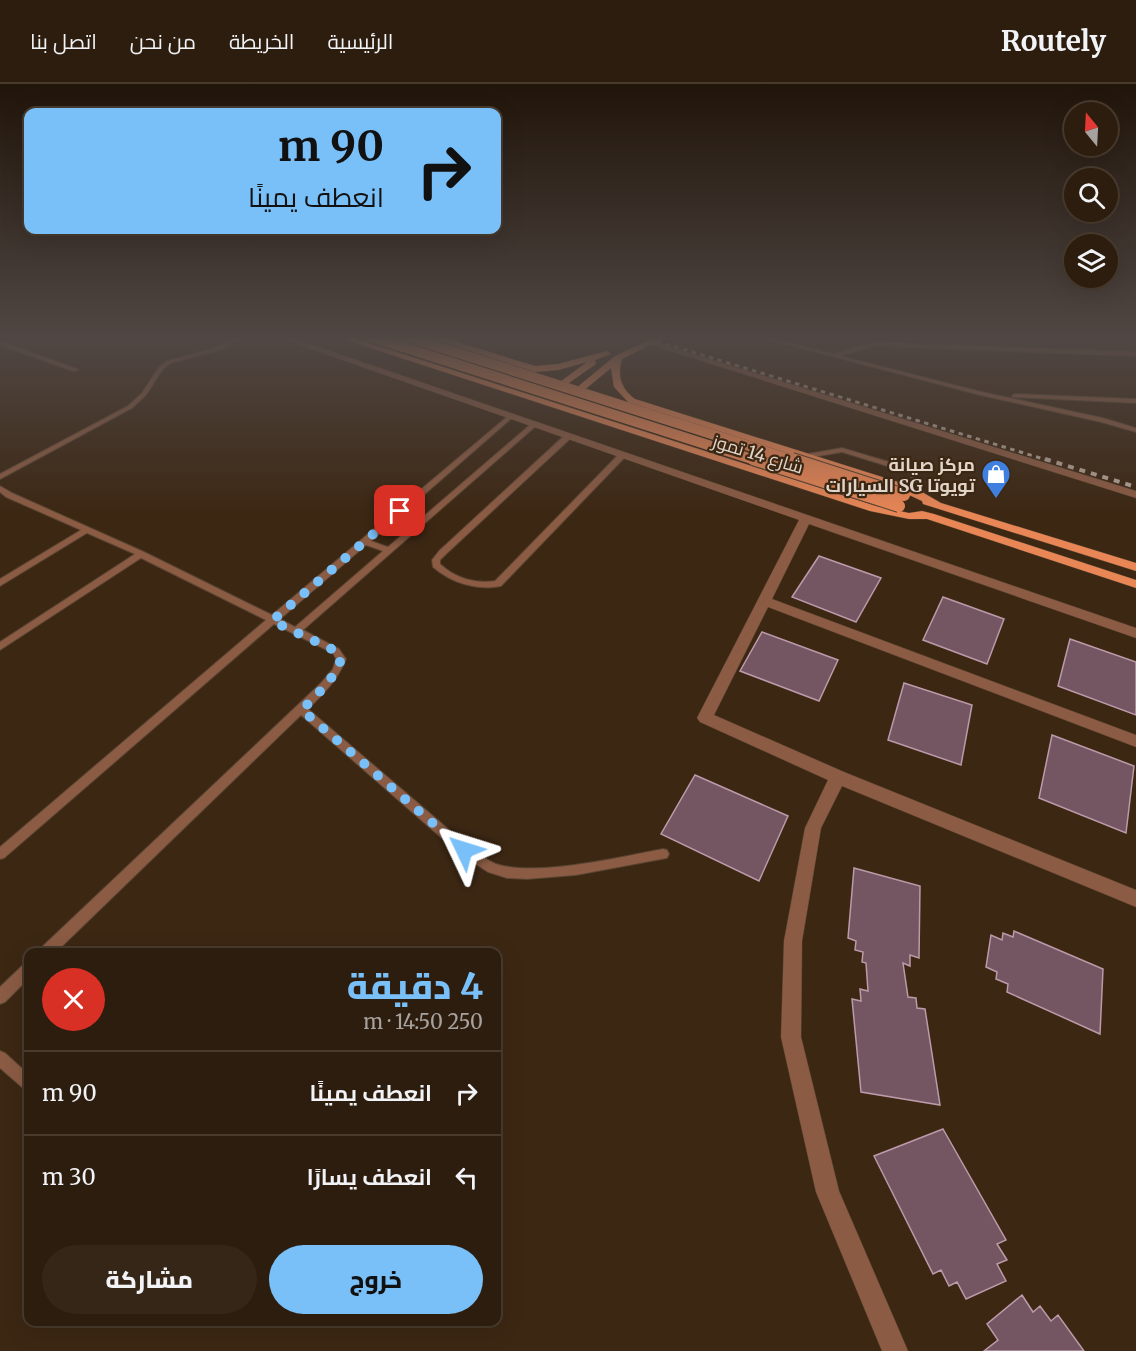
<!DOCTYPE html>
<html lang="ar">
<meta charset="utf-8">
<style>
body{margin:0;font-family:Merriweather,Cairo,serif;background:#352617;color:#f1f3f6;direction:rtl;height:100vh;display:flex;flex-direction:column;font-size:22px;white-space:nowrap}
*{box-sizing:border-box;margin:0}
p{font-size:20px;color:#a7a29e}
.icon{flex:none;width:33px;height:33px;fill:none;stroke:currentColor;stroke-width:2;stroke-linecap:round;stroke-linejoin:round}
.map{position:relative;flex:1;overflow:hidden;direction:ltr}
.drawer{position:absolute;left:24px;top:864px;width:477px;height:378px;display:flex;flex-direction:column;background:#2d1d0e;border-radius:12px;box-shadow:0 6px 24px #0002,0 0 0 2px #483b2e;direction:rtl}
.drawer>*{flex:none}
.guide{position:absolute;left:24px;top:24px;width:477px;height:126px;border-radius:12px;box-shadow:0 6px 24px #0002,0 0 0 2px #483b2e;direction:rtl;background:#79bff8;color:#111;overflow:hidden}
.needle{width:39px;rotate:342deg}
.fabs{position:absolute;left:1064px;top:18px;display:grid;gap:12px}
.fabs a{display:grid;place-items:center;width:54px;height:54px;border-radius:50%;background:#2d1d0e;box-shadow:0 6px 24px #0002,0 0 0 2px #483b2e;font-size:30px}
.pin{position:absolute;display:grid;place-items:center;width:51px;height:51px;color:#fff;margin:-26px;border-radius:12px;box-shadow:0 3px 9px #0006}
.me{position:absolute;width:66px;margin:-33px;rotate:311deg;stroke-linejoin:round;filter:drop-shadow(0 0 4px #0008)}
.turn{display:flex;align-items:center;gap:21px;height:126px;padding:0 18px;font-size:27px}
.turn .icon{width:78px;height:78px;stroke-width:2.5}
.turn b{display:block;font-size:42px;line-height:51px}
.round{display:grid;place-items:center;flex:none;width:63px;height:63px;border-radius:32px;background:#352617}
.head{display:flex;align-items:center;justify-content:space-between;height:102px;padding:0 18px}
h1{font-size:36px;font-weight:800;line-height:45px;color:#79bff8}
.cta{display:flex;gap:12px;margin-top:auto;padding:12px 18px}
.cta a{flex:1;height:69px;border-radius:36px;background:#79bff8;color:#111;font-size:24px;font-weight:800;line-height:69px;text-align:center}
.cta a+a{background:#352617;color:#f1f3f6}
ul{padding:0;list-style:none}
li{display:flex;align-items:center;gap:18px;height:84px;padding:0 18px;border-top:2px solid #483b2e}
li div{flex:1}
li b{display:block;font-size:22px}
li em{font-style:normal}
header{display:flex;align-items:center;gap:36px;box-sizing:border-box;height:84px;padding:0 30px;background:#2d1d0e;border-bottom:2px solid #483b2e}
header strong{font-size:28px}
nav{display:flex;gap:33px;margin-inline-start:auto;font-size:21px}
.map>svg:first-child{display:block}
.building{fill:#745663;stroke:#bc9aa9;stroke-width:1.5}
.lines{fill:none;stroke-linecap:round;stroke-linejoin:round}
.service-casing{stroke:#564330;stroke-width:2}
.minor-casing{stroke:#564330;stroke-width:1}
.primary-casing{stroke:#564330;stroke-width:1}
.service{fill:#8b5b44;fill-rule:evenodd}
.minor{fill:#8b5b44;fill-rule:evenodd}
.primary{fill:#e88656;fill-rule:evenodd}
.rail-far1{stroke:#b3a496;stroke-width:3;stroke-dasharray:4.5 4.5;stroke-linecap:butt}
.rail{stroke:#b3a496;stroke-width:4;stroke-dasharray:6 6;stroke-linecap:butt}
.primary-bridge-far1-casing{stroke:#564330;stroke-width:10;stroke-linecap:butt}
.primary-bridge-casing{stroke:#564330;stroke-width:14;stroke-linecap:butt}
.primary-bridge-far1{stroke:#e88656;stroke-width:10}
.primary-bridge{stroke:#e88656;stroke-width:12}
.route{stroke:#79bff8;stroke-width:10;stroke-dasharray:0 18}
.labels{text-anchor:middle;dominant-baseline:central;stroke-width:4.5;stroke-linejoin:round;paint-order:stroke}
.far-street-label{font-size:18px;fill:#e1d4c8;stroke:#3c2713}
.far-poi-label{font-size:18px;font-weight:bold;fill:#e1d4c8;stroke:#3c2713;text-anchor:end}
</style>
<header>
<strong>Routely</strong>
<nav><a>الرئيسية</a><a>الخريطة</a><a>من نحن</a><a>اتصل بنا</a></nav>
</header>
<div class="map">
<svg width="1136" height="1267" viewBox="0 0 1136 1267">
<rect width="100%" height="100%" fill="#3c2713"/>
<path class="building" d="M819,472l62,22 -25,44 -64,-25z
M943,513l61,22 -17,45 -64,-24z
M762,548l76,28 -19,41 -79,-30z
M1070,555l66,23v53l-78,-29z
M904,599l68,22 -11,60 -73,-25z
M1052,651l82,31 -8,67 -87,-35z
M695,691l93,41 -29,65 -98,-47z
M854,784l66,18 -1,72 -9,-3v11l-7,-3 5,34 8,1 1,10 8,1 15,96 -79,-13 -9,-93 9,2 -1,-12 8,2 -2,-28 -4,-1 1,-10 -8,-2 1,-9 -8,-3z
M1014,847l89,38 -3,65 -93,-42 1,-8 -12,-5 1,-7 -11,-5 5,-32 11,5 1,-7 10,4z
M943,1045l63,111 -9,4 10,16 -10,4 9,17 -40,18 -9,-17 -8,4 -8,-16 -8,4 -59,-118z
M1022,1211l11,17 7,-6 11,15 7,-6 26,36h-100l14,-11 -11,-16z"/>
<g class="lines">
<g class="service-casing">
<path id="service" d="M241,252h8l-33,15 -45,12 -8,6 -17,26 -14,13 -132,71v-5l128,-68 14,-13 17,-26 8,-6 45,-12z
M754,252h11l68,18 42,-12 261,10v4l-261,-10 -35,10 142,36 121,26 33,10v4l-35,-10 -121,-27z
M0,257l77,28 1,1 -5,1 -73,-26z
M1015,310l121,5v4l-123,-6 -1,-1z
M508,332l5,1 -142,124 17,6 143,-123 6,1 -234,205 36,19 7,10c-8,21 -23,35 -38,50l160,137c9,6 18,14 28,18 41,13 124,-7 167,-15l4,1 2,4 -2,4 -91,17 -49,4 -20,-1 -19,-6 -28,-18 -159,-139 -245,237h-15l1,-5 279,-264 12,-14 3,-10 -3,-6 -59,-29 -270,234 -4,1v-12l266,-227 -125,-62 -141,92v-8l135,-88 -48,-21 -87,53v-7l81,-49 -75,-33 -6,-5v-6l12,7 132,59 128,63zM366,461l17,6 -88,76 -15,-8z
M566,350l7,2 -128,119 -5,5v4c15,14 35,20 55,17l125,-128 7,2 -126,131c-24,5 -50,-3 -68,-19l-1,-7 7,-9z
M842,364l74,22 8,25 -4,2 -4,-2 -6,-22 -68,-21 -35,6 -4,-2 4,-2z
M28,879v16l-23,23 -5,2v-17l23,-22z
M0,967l5,2 23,21v16l-5,-2 -23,-20z"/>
</g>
<g class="minor-casing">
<path id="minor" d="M274,252h13l849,292v10l-327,-114 -37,75 364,136v12l-368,-140 -54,108 130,57 292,118v17l-294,-121 -21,42 -19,113 -1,96 38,154 69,160h-26l-66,-159 -35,-155 3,-96 21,-113 23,-48 -128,-58 -3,-4 102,-198z
M648,256l488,151v7l-488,-154z"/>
</g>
<g class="primary-casing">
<path id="primary" d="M334,252h13l529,170 33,7 13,-2 12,3 202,66v8l-209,-69h-18l-39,-8z
M425,252h13l97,30 23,-2 49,-13 4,3 -16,6 1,4 -33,23 -3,-1v-4l27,-20 -29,8 -23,2z
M658,252h11l-47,23c-5,17 -1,30 13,40l263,83 17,6 26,15 195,60v8l-213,-67 -1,-3 -32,-15 -261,-83 -15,-16 -3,-19 -28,23 -8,-2 40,-33z"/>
</g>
<use href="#service" class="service"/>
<use href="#minor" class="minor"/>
<use href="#primary" class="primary"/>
<path class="rail-far1" d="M640,252l410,125"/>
<path class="rail" d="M1045,375l91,28"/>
<g class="primary-bridge-far1-casing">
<path id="primary-bridge-far1" d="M369,252l389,125
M405,252l391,125"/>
</g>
<g class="primary-bridge-casing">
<path id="primary-bridge" d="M753,375l146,47
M792,375l112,36"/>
</g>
<use href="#primary-bridge-far1" class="primary-bridge-far1"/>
<use href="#primary-bridge" class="primary-bridge"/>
</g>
<linearGradient id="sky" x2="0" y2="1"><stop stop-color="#21150a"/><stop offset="0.59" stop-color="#504744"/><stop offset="1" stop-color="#504744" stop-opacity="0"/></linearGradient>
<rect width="1136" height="430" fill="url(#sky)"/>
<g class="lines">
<path class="route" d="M400,427l-128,110 64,30 5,8c-7,21 -24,35 -39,51l162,140"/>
</g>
<defs>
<g id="shop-pin" transform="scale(1.5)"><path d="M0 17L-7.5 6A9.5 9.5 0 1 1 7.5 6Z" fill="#3f7fe0" stroke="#3c2713"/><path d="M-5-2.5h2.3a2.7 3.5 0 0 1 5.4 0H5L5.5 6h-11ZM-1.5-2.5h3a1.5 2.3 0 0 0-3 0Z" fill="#fff"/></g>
</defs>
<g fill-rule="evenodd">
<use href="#shop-pin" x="996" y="390"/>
</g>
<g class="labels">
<g class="far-street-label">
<text transform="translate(758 370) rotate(17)">شارع 14 تموز</text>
</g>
<g class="far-poi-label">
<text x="975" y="380">مركز صيانة<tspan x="975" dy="21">السيارات SG تويوتا</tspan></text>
</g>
</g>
</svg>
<div class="fabs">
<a><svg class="needle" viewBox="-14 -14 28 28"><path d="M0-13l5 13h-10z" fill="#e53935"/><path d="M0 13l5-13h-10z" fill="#a7a29e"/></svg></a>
<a><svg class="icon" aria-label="search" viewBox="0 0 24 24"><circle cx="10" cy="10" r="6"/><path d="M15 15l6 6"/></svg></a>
<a><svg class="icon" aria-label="layers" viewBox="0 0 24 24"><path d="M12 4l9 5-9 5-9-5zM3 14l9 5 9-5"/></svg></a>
</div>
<div class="pin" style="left:400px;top:427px;background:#d93025"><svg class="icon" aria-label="arrive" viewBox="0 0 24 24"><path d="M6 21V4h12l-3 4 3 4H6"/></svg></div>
<svg class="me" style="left:464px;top:766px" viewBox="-20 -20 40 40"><path d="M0-17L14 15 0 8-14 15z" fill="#79bff8" stroke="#fff" stroke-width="4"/></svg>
<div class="guide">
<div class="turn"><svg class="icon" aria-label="right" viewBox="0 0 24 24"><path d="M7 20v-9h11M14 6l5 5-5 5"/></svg><div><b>90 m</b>انعطف يمينًا</div></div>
</div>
<section class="drawer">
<div class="head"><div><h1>4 دقيقة</h1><p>250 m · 14:50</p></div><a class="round" style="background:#d93025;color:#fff"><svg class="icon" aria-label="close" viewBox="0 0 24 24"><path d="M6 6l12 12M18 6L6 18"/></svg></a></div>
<ul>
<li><svg class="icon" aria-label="right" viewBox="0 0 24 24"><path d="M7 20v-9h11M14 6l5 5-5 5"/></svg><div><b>انعطف يمينًا</b></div><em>90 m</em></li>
<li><svg class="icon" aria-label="left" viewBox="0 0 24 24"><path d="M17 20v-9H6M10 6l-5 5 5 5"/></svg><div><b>انعطف يسارًا</b></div><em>30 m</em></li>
</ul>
<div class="cta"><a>خروج</a><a>مشاركة</a></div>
</section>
</div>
